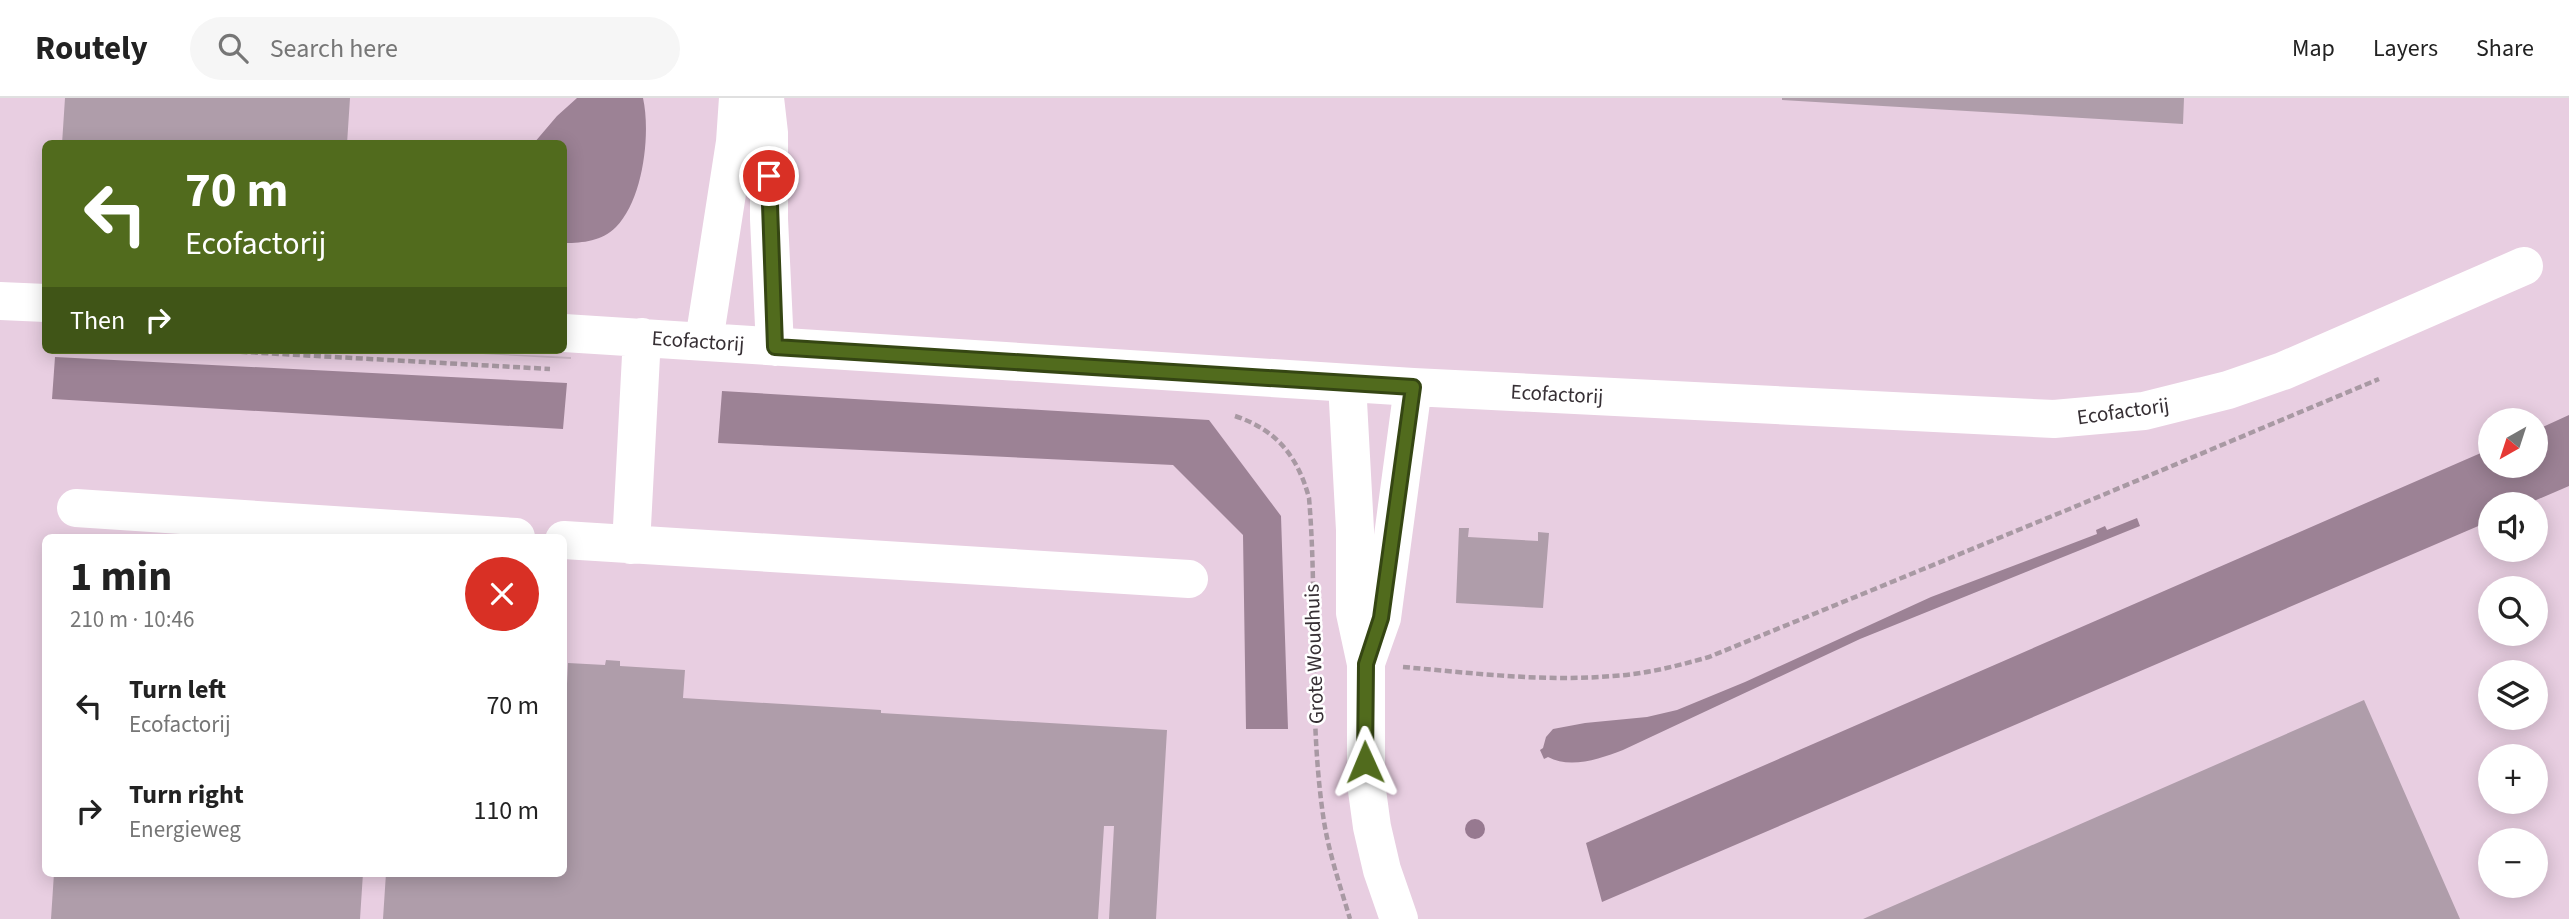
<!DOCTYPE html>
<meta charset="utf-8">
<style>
body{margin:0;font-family:"Source Sans 3",sans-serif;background:#f6f6f6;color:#222;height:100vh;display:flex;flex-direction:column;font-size:26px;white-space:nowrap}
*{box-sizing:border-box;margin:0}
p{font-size:23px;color:#767676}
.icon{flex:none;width:38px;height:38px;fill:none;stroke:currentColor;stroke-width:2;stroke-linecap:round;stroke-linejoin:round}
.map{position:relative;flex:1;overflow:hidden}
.side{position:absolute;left:42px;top:436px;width:525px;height:343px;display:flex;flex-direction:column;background:#fff;border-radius:10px;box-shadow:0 4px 18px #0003}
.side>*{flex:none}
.banner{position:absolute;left:42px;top:42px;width:525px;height:214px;border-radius:10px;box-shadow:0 4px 18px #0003;background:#516b1d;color:#fff;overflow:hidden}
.needle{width:46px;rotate:219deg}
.buttons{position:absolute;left:2478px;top:310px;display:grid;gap:14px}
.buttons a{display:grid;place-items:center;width:70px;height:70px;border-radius:50%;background:#fff;box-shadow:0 4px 18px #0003;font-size:35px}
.pin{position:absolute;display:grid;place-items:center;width:60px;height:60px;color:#fff;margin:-30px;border:4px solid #fff;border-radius:50%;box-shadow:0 2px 7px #0007}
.me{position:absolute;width:77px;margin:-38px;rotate:359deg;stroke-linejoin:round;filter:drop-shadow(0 0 5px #0008)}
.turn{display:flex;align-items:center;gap:24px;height:147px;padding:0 28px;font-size:32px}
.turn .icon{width:91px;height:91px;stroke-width:2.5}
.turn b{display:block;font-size:49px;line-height:60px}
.then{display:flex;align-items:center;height:66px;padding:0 28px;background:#0003;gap:14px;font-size:26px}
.round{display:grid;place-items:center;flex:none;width:74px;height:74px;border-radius:37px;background:#f6f6f6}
.overview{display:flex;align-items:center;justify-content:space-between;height:119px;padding:0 28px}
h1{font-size:42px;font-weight:700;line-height:52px}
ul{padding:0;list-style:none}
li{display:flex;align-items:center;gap:21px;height:105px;padding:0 28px}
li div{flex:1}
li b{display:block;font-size:26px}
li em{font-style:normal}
header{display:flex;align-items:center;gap:42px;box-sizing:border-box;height:98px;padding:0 35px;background:#fff;border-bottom:2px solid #e0e0e0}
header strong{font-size:33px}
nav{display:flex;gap:38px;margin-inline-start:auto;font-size:24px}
.search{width:490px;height:63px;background:#f6f6f6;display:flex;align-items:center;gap:18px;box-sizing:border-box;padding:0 24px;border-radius:38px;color:#767676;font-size:26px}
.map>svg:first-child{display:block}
.built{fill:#e8cee1;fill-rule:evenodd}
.green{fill:#ccb7c6}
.water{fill:#9c8295}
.building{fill:#af9daa}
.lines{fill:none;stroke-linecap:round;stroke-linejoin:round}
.path{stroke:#a899a3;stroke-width:4.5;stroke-dasharray:7 3.5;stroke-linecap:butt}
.minor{stroke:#fff;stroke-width:38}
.tree{fill:#977990}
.route-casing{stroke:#354613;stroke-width:18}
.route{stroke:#516b1d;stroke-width:12}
.labels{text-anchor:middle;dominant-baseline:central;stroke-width:5;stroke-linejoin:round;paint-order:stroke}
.street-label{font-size:21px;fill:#362f34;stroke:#fff}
</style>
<header>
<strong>Routely</strong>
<div class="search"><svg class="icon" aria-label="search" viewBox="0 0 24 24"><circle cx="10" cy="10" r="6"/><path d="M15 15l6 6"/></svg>Search here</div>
<nav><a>Map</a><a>Layers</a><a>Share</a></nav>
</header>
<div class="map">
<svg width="2569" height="821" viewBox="0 0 2569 821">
<rect width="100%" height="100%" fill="#eddae7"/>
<path class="built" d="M0,0h2569v821h-2569zM46,46h518v206h-518zM2490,322h46v46h-46zM2490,406h46v46h-46zM46,439h518v336h-518zM2490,490h46v46h-46zM2490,574h46v46h-46zM2490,658h46v46h-46zM2490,742h46v46h-46z"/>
<path class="green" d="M410,252l161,7v2z"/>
<path class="water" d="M577,0h66c8,36 0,102 -27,129 -14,14 -33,16 -51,16l-1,-99 -30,-1 23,-27z
M55,259l512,26 -4,46 -511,-30z
M722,293l487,29 72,96 7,213h-42l-3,-194 -70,-70 -455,-22z
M2569,317v71l-42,18h-37v17l-888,381 -16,-59 904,-394v17h46v-36z
M2137,420l3,8 -280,113 -237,111c-23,9 -53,19 -75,7l-4,2 -4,-9 3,-2 3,-11 7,-8 32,-6 62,-6 30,-7 68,-28 186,-85 166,-63 -1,-4 9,-4 2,4z"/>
<path class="building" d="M65,0h285l-3,46h-285z
M1782,0h402l-1,26 -401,-24z
M1459,430h10l-1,9 70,4v-9l11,1 -6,75 -87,-5z
M606,562l14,1v5l65,4 -2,28 198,12v3l286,17 -11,189h-47l5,-93h-10l-6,93h-715l3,-46h178v-127l4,-83 37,2z
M2364,602l96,219h-597z
M54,775h309l-3,46h-309z"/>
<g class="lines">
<path class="path" d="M209,252l341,19
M1235,318c42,14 63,41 74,82 9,105 -1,212 14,317 5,36 17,70 27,104
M1403,569c69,6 141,15 210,9 33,-2 64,-10 96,-19l358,-147 312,-131"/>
<path class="minor" d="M765,0l4,35v86l6,128
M0,203l46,2
M564,235l849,54 641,32 90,-8 84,-21 55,-19 241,-105
M704,243l31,-199 3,-44
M1347,285l8,147v83l11,51v119l6,44 10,43 17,49
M76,410l440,29
M564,442l625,39
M631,447l11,-208
M1366,565l16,-45 31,-231"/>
</g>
<circle class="tree" cx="1475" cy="731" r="10"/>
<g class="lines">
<g class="route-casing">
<path id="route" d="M769,78l6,171 638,40 -32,231 -15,46 -1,98"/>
</g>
<use href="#route" class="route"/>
</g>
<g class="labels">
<g class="street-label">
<text transform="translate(698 243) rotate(4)">Ecofactorij</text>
<text transform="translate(1557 296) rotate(3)">Ecofactorij</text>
<text transform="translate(2123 313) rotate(-8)">Ecofactorij</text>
<text transform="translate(1314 556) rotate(-92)">Grote Woudhuis</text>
</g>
</g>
</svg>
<div class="buttons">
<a><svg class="needle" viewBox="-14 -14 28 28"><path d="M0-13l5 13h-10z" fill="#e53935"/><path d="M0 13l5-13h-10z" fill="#767676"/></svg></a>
<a><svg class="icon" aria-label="sound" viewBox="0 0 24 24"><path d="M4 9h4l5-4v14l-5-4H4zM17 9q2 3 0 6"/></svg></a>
<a><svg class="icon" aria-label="search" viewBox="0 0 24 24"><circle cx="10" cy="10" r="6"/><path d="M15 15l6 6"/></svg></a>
<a><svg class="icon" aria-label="layers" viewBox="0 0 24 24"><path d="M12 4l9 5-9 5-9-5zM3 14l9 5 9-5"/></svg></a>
<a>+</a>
<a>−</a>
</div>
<div class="pin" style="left:769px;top:78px;background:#d93025"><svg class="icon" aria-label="arrive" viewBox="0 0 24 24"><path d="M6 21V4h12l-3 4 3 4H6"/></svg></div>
<svg class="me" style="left:1365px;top:664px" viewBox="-20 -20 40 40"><path d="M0-17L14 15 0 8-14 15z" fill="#516b1d" stroke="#fff" stroke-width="4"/></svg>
<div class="banner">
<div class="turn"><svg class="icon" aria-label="left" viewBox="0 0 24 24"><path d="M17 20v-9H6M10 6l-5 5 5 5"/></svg><div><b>70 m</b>Ecofactorij</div></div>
<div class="then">Then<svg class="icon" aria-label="right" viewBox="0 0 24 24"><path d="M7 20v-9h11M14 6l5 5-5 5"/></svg></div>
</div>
<section class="side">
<div class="overview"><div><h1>1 min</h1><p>210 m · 10:46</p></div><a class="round" style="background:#d93025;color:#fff"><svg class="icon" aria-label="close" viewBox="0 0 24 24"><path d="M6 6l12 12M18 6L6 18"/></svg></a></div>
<ul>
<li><svg class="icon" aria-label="left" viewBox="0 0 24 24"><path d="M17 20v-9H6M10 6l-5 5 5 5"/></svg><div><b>Turn left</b><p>Ecofactorij</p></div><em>70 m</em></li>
<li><svg class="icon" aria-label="right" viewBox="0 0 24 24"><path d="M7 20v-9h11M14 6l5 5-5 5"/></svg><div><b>Turn right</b><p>Energieweg</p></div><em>110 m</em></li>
</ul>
</section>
</div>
